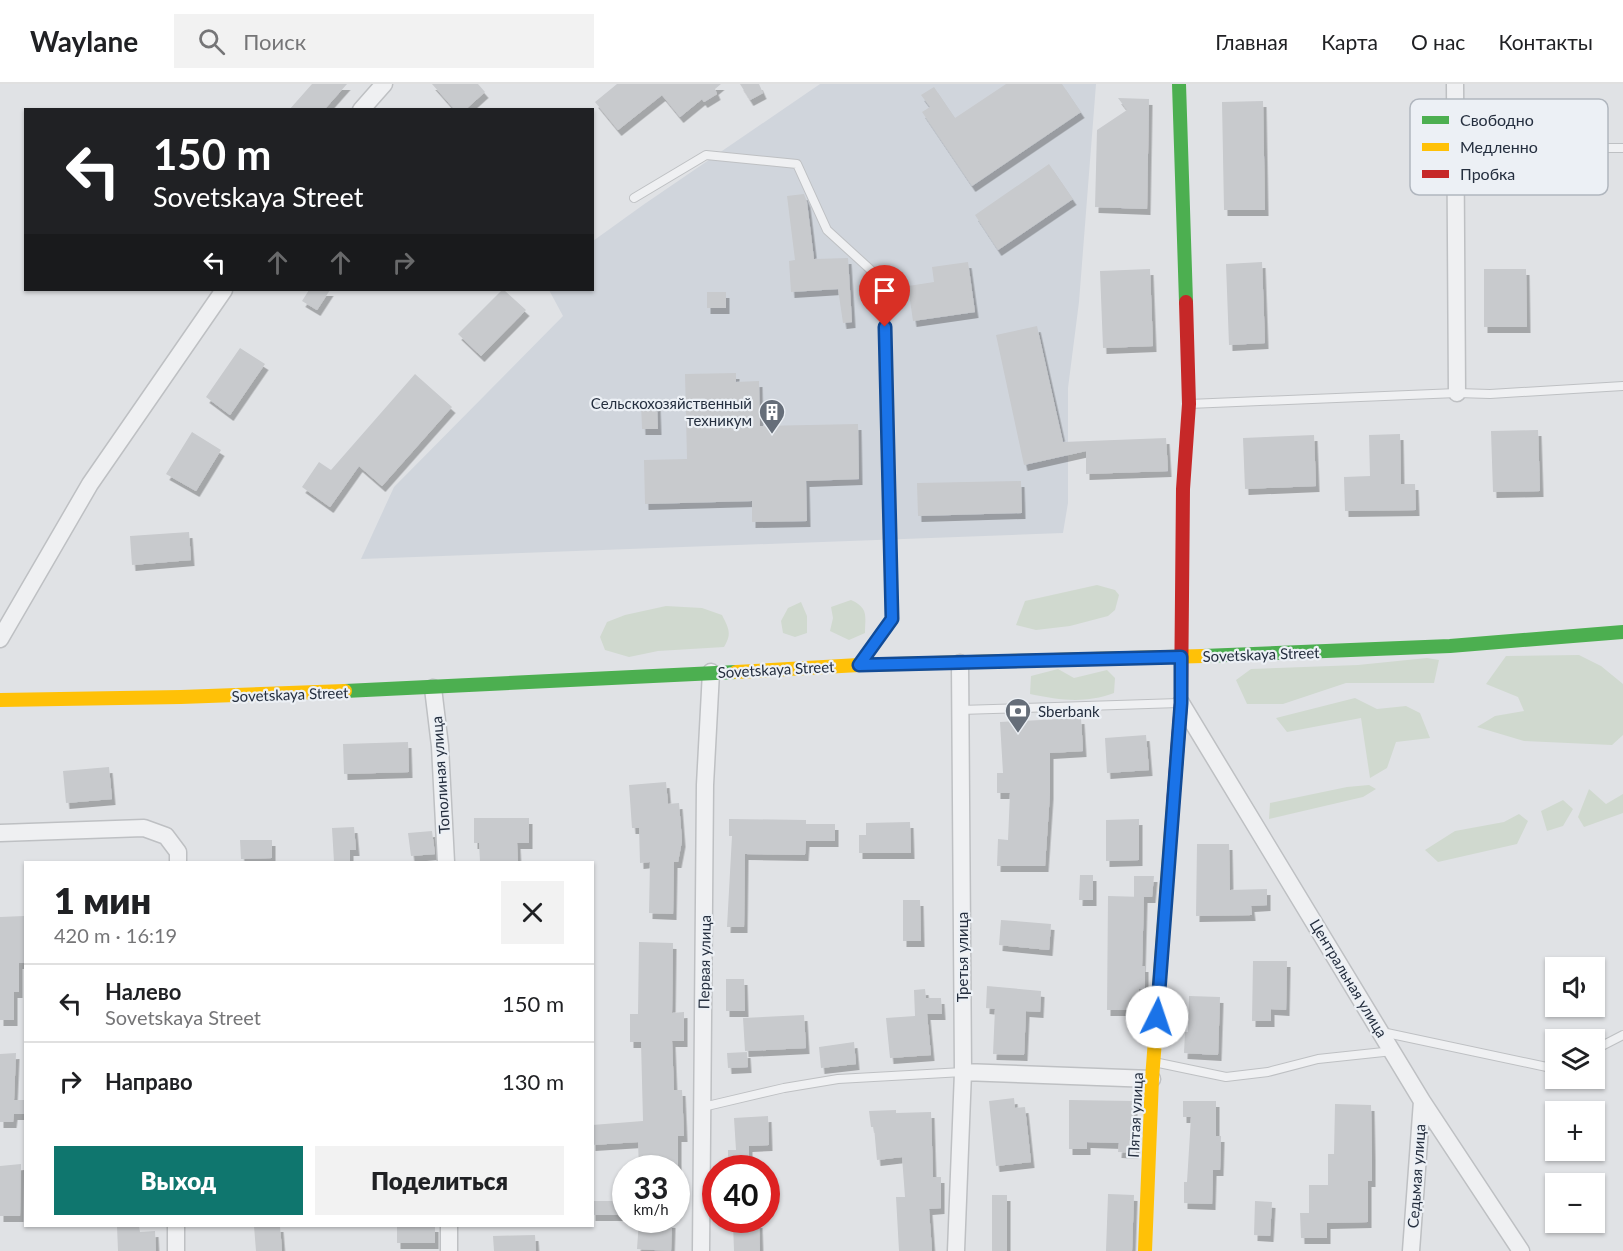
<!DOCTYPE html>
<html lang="ru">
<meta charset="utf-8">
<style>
body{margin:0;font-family:Lato,sans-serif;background:#f2f2f2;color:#202124;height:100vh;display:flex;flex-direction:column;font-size:22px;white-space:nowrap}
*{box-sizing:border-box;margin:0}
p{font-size:20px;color:#757577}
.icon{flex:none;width:33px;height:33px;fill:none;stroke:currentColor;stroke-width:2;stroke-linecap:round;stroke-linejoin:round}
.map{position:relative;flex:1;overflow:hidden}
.sheet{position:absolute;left:24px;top:777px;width:570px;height:366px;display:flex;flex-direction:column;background:#fff;border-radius:0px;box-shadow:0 2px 4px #0004}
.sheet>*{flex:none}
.hud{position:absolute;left:24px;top:24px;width:570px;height:183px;border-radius:0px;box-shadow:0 2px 4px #0004;background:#202124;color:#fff;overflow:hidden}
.controls{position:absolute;left:1545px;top:873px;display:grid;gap:12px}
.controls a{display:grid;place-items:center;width:60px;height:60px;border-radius:0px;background:#fff;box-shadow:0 2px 4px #0004;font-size:30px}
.speed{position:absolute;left:612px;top:1071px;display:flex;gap:12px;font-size:30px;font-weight:700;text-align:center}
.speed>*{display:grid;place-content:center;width:78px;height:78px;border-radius:50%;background:#fff;box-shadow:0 2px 4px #0004;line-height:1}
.speed small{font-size:15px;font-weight:400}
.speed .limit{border:9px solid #d22;background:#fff;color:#111}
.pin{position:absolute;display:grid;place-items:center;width:51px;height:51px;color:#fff;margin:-62px -26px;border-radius:50% 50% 50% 0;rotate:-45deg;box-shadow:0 0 6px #0007}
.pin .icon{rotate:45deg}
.me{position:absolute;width:66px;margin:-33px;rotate:4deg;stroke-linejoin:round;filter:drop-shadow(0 0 4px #0008)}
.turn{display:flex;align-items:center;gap:21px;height:126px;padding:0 30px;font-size:27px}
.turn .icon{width:78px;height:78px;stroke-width:2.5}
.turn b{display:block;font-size:42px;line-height:51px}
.lanes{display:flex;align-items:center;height:57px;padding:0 30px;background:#0003;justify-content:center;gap:30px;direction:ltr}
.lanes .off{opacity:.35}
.round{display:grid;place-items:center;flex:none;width:63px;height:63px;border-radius:0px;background:#f2f2f2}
.overview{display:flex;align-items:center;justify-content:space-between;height:102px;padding:0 30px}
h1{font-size:36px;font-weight:800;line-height:45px}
.primary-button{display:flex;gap:12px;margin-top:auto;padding:12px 30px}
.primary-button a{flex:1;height:69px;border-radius:0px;background:#0f766e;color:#fff;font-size:24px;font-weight:800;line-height:69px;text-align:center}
.primary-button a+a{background:#f2f2f2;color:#202124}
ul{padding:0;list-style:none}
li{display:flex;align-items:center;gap:18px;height:78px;padding:0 30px;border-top:2px solid #e0e0e0}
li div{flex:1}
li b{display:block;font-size:22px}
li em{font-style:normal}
header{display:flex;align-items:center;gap:36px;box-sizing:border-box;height:84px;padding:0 30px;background:#fff;border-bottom:2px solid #e0e0e0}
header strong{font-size:28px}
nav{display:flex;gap:33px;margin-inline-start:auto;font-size:21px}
.search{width:420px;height:54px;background:#f2f2f2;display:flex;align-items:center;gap:15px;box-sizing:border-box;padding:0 21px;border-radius:0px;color:#757577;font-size:22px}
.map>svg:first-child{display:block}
.built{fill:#d0d5dc}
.green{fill:#d0d9cf}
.building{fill:#c8cacd;filter:url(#shadow)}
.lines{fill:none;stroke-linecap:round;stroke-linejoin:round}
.lane-casing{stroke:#bec0c3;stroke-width:10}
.street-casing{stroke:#bec0c3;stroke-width:19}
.lane{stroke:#eff0f2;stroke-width:8}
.street{stroke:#eff0f2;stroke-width:16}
.fast{stroke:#4caf50;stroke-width:14}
.slow{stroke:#ffc107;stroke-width:14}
.jam{stroke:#c62828;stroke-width:14}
.route-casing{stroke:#114b97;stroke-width:15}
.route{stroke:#1a73e8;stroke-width:10}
.labels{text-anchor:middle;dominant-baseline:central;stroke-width:4.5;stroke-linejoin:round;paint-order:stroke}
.poi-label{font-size:15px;fill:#252f3f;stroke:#ecf0f5;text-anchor:end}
.street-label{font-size:15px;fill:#252f3f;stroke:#ecf0f5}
.key{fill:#ecf0f5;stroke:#b0b6be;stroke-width:1.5}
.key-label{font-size:16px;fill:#252f3f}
</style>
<header>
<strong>Waylane</strong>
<div class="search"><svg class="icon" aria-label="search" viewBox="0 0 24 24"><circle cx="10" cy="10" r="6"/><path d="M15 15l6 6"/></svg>Поиск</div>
<nav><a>Главная</a><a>Карта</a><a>О нас</a><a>Контакты</a></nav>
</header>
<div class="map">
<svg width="1623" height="1167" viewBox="0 0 1623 1167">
<defs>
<filter id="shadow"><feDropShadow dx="3.5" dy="6" stdDeviation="0" flood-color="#0004"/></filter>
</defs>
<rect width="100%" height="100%" fill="#e0e2e5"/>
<path class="built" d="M820,0h276l-17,218 -11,86v115l-5,30 -702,26 33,-72 169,-171 -14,-26h43l1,-49 50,-36z"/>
<path class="green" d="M1097,501l18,5 4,5 -4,15 -7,6 -38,10 -34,4 -20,-5 9,-24z
M851,516c18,8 14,16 14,33l-16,7 -19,-9 3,-13 -2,-11z
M801,518l6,14v17l-12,4 -12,-4 -2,-12 7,-13z
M666,522l36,2 20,7c7,14 10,19 2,32l-66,4 -29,6 -24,-7 -5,-13 7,-15 18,-7z
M1579,571l22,11 22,18v51l-11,10 -88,-4 -47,-14 18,-11 29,-5 -6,-14 -32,-13 20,-28z
M1427,574l12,2 -5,23h-88l-63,21h-36l-11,-24 15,-11 107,-4z
M1058,585l16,9 33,-8 8,8 -1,15c-30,11 -54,7 -84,1l1,-18z
M1355,614l22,11 29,-3 14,7 10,25 -34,4 -9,26 -17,10 -9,-60 -74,14 -11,-14z
M1369,701l7,4 -13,8 -94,22 1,-16 77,-16z
M1589,705l17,15 17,-10v19l-39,14 -6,-10z
M1563,716l10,9 -10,17 -16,5 -6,-20z
M1519,730l9,7 -11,23 -79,18 -13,-12 30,-19 49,-9z"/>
<path class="building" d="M312,0h35l-23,26h-35z
M432,0h46l7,8 -20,18h-10z
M617,0h104l-6,5 2,5 -13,8 -2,-3 -22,18 -18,-22 -44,35 -23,-28z
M740,0h19l4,9 -13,7z
M1006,0h56l19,28 -109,74 -50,-74 8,-5 -9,-12 13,-8 21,31z
M1118,14l31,1 -2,110 -52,-2 2,-77 30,-20z
M1263,17l2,109h-41l-2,-108z
M1049,80l24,35 -75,51 -23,-35z
M804,110l3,8 7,57 34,-1 4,64 -9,1 -5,-34 -47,3 -2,-31 6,-1 -8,-64z
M968,178l7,50 -62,9 -5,-35 26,-4 -2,-15z
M1262,178l3,81 -36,2 -3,-81z
M1150,185l3,77 -50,2 -3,-77z
M1484,185h42l1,58h-43z
M309,206h21l-13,20 -15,-9z
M502,206h2l22,20 -45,46 -23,-22z
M707,208h19v16h-19z
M1037,242l26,116 103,-4 2,33 -82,3v-23l-62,14 -28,-130z
M240,264l25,16 -35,51 -24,-18z
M736,289v9l23,-1 1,45 98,-2 1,55 -53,2 1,40 -55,1v-21l-107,3 -1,-44 43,-1 -2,-85z
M415,290l37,33 -70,79 -23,-20 -29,41 -28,-20 17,-25 12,8z
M641,319h16l1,26h-16z
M1538,346l2,61 -47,1 -2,-61z
M192,348l29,18 -25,41 -30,-17z
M1400,350l1,50h14l1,26 -71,1 -1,-34 26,-1 -1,-41z
M1314,351l2,51 -71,3 -2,-51z
M1021,397l1,32 -104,3 -1,-33z
M189,448l2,28 -59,5 -2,-29z
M1081,634l2,33 -33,2v40l-5,73h-48l1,-27 10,1 2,-47h-13v-20h6l-3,-51z
M1146,651l3,35 -42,3 -2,-35z
M408,658l1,30 -65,2 -1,-30z
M109,683l3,32 -46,4 -3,-32z
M666,698l2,22 11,-1 3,38 -4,21h-4l-1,52 -24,-1 1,-51 -10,1 -1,-35h-7l-3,-43z
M474,734h55v25h-12l1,19h-38l-1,-19h-5z
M729,735l77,1v4h29v17h-29l-1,14 -60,-1 -1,73h-17l5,-91h-3z
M1139,735v41l-33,1v-41z
M910,738l1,31h-52v-18h7v-12z
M354,743l2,23h-6v12h-16l-2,-34z
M432,747l3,23 -24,2 -3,-23z
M240,756h32v18l-31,1z
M1197,760h32l1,46 37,-1v16l-16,1 1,9 -56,1z
M1080,791h13v25h-14z
M1134,792h20l-2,21h-18z
M1108,812l36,1 -2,69h3v23h-6v21h-32z
M903,816h17l1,41h-18z
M24,832v47h-5v29h-5v28h-14v-103z
M1001,836l50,4 -2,26 -50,-5z
M639,858l34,1 -1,70 12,-1v29h-12l2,49h8l2,46h-6v32h-39l-1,-26 -46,3v-20l51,-4 -2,-79h-11v-28h8z
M1253,877h34l-1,49 -15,-1v12h-19z
M726,895h18l1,32h-19z
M987,902l54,5 -1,21 -14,-1 -2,44 -31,-1 2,-45 -9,-1z
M925,905l1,9h15l1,16h-15l4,41 -41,3 -4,-40 29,-2 -1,-26z
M1189,912l31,1 -2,58 -34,-2 1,-21h3z
M804,931l2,33 -61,3 -2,-33z
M854,958l2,22 -35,4 -2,-21z
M747,968l1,15 -20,1 -1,-15z
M16,969l-2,47h12v14h-12l-1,8h-13v-68z
M1014,1014l1,10 10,-1 6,55 -35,4 -7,-65z
M1069,1016l65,1 -1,35h3v17l-18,-1 1,-9 -32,-1v7h-18z
M1183,1017h33v35h5l-1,34h-7l-1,34 -28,-1v-21h3l4,-65h-8z
M1335,1020l36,1 1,50v26h-4v41l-41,1v15h-26l-1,-25h9v-28h19v-31h6z
M896,1026v3l35,-1 2,65h8v31l-12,1 3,42h-33l-3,-54h9l-3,-40 -25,3 -3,-33h-3l-2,-16z
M768,1032l1,29 -20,1v22h-12v-5h-9v-13h8l-2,-32z
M21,1080l-1,52h-20v-50z
M1108,1110l26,1 -2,56h-26z
M992,1111h15v56h-15z
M592,1117h34v14h-34z
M1255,1117l17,1 -2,34 -16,-1z
M639,1136l33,2 -1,29 -34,-2z
M759,1138l1,29h-26l-1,-28z
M117,1142h22l1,6 15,-1 1,20h-38z
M254,1142h26l2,25h-26z
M397,1142h38v17h-38z
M535,1151l1,16h-42l-1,-15z"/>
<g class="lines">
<g class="lane-casing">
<path id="lane" d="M1455,64h168
M634,114l72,-43 91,9 30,66 57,52 9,337 -32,43
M1189,320l268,-11 33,1 133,-8
M960,626l219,-7
M1382,948l174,37
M1594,966l29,-15
M1154,978l72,15 42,-5 50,-13 75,-8
M703,1023l81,-19 54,-9 125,-7"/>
</g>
<g class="street-casing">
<path id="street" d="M1455,0l2,309
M361,26l23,-26
M0,555l90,-155 134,-194
M433,604l7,58 6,116
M1181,619l241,398 99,150
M0,749l144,-5 22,8 12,16v10
M963,988l189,7
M449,1142v25
M176,1167v-25
M701,1167l4,-466 6,-113
M956,1167l7,-179 -3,-409
M1411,1167l11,-150"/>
</g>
<use href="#lane" class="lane"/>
<use href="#street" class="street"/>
<path class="fast" d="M1179,0l7,218
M1203,572l247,-10 173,-14
M345,607l391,-19"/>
<path class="slow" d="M736,588l123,-7 344,-9
M0,616l181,-3 164,-6
M1145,1167l7,-172 21,-274"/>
<path class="jam" d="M1173,721l8,-102 2,-214 6,-85 -3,-102"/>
</g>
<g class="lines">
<g class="route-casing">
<path id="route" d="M885,243l7,292 -33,46 322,-8v46l-24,314"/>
</g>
<use href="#route" class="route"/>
</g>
<defs>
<g id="building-pin" transform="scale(1.35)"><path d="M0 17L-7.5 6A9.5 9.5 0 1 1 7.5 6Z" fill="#666e79" stroke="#ecf0f5"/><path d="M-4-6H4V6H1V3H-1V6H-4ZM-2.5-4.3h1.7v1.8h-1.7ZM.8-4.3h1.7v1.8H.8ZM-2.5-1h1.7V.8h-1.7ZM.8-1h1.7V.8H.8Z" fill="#fff"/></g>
<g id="bank-pin" transform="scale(1.35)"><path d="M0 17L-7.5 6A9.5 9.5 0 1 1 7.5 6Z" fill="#666e79" stroke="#ecf0f5"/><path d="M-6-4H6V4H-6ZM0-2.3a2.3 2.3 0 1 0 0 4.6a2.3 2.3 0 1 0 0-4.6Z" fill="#fff"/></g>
</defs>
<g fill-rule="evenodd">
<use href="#building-pin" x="772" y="328"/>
<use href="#bank-pin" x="1018" y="627"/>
</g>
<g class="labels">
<g class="poi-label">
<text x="752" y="319">Сельскохозяйственный<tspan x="752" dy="17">техникум</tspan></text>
<text x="1038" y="627" text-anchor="start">Sberbank</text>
</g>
<g class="street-label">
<text transform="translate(1261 570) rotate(-2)">Sovetskaya Street</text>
<text transform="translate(776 585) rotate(-3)">Sovetskaya Street</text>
<text transform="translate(290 610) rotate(-2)">Sovetskaya Street</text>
<text transform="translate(440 691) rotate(-94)">Тополиная улица</text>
<text transform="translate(962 873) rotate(-90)">Третья улица</text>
<text transform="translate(704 878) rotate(-89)">Первая улица</text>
<text transform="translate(1349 894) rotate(59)">Центральная улица</text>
<text transform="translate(1135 1031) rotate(-87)">Пятая улица</text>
<text transform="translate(1416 1092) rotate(-86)">Седьмая улица</text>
</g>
</g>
<rect x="1410" y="15" width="198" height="96" rx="9" class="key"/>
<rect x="1422" y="32" width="27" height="8" fill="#4caf50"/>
<rect x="1422" y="59" width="27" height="8" fill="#ffc107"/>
<rect x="1422" y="86" width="27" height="8" fill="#c62828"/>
<g class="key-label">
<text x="1460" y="42">Свободно</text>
<text x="1460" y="69">Медленно</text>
<text x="1460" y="96">Пробка</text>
</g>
</svg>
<div class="controls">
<a><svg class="icon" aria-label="sound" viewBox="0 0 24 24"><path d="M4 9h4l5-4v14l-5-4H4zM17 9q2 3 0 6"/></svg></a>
<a><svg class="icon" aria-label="layers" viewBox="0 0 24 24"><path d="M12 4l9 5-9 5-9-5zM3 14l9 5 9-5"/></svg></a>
<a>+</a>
<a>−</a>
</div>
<div class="speed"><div>33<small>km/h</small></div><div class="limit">40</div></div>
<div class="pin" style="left:885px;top:243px;background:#d93025"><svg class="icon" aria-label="arrive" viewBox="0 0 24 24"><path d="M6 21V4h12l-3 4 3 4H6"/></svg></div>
<svg class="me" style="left:1157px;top:933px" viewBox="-20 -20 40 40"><circle r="19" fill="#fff"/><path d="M0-13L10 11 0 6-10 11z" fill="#1a73e8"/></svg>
<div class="hud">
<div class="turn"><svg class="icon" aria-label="left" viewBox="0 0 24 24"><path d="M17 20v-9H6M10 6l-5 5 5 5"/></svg><div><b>150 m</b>Sovetskaya Street</div></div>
<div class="lanes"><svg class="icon" aria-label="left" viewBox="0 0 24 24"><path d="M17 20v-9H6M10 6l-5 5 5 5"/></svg><svg class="icon off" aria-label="ahead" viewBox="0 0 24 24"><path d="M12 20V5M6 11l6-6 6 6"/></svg><svg class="icon off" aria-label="ahead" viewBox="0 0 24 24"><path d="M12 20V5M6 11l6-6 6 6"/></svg><svg class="icon off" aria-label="right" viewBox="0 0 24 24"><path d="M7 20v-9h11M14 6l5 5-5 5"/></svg></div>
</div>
<section class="sheet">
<div class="overview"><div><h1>1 мин</h1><p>420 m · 16:19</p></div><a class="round"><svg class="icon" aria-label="close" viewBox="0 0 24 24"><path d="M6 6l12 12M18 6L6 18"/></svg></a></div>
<ul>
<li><svg class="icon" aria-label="left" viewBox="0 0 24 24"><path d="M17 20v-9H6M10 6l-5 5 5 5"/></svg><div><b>Налево</b><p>Sovetskaya Street</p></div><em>150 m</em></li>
<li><svg class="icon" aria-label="right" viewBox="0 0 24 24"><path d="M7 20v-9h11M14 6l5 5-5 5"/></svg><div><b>Направо</b></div><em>130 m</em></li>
</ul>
<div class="primary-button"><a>Выход</a><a>Поделиться</a></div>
</section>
</div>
